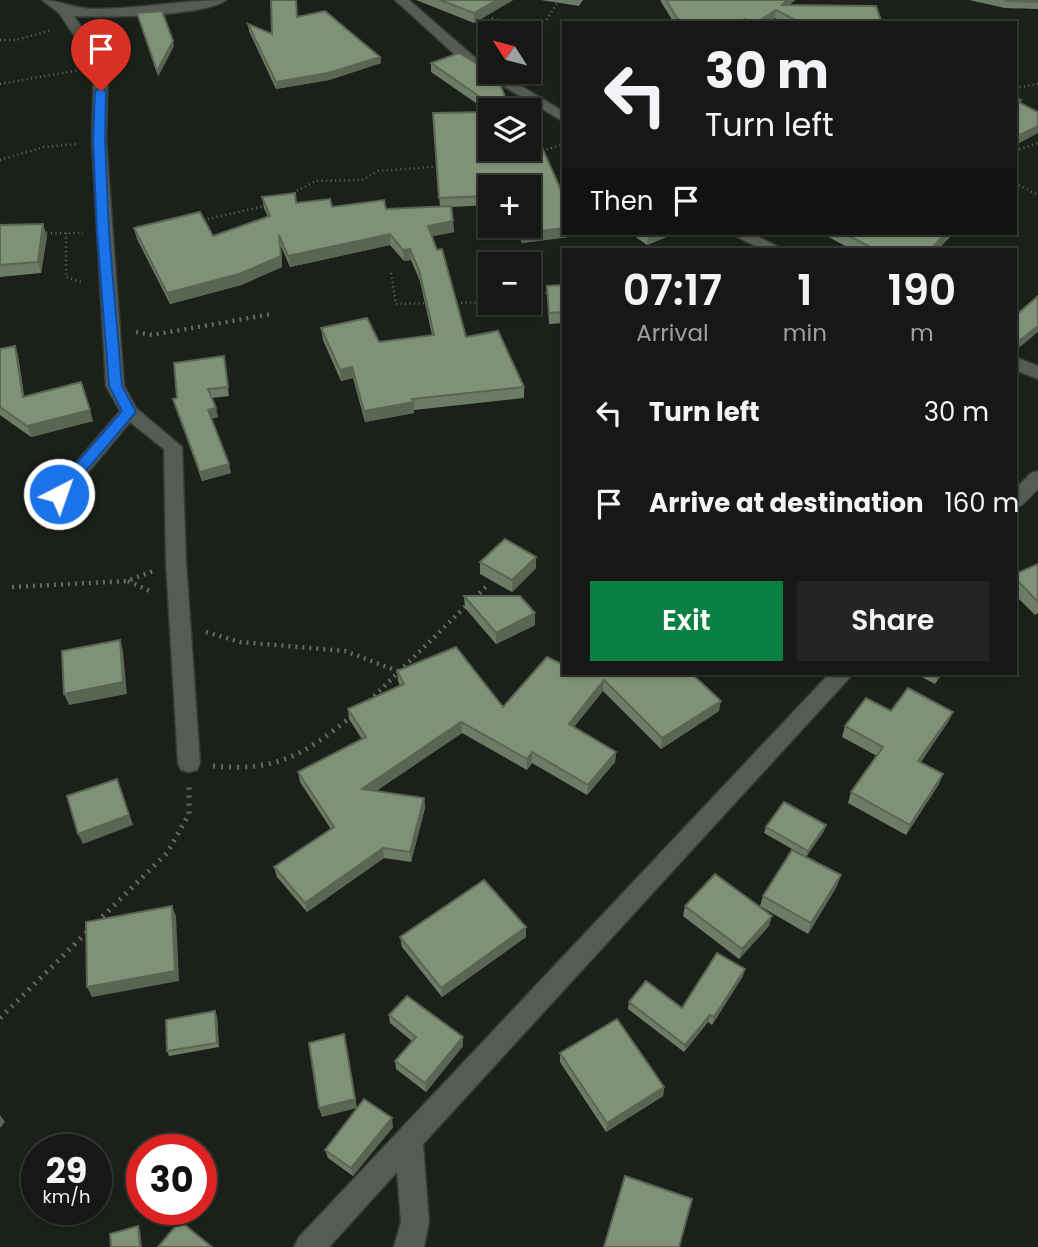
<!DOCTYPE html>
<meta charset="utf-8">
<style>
body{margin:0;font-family:Poppins,sans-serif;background:#222522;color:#f1f3f6;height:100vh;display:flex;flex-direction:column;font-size:26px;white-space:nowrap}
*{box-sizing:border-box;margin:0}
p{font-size:23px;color:#9da0a0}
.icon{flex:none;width:38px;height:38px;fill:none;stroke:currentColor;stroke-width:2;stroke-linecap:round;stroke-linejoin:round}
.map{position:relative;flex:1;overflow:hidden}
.drawer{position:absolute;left:562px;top:248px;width:455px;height:427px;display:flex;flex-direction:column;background:#151814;border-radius:0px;box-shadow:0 2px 5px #0004,0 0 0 2px #343734}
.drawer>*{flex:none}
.hud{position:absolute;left:562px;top:21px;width:455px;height:214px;border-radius:0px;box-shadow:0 2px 5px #0004,0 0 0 2px #343734;background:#151814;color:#f1f3f6;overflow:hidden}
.needle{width:46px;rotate:306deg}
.tools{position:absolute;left:478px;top:21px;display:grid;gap:14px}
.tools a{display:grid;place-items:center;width:63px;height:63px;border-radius:0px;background:#151814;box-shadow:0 2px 5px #0004,0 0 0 2px #343734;font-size:35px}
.speed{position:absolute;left:21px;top:1134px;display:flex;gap:14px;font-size:35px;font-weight:700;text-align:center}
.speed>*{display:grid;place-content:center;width:91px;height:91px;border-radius:50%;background:#151814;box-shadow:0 2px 5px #0004,0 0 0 2px #343734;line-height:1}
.speed small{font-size:18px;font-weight:400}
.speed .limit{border:10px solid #d22;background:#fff;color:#111}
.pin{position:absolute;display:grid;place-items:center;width:60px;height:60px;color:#fff;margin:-72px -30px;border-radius:50% 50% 50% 0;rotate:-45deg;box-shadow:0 0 7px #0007}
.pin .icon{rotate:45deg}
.me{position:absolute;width:77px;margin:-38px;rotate:41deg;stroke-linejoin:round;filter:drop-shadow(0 0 5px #0008)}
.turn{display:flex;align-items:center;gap:24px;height:147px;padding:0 28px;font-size:32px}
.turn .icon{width:91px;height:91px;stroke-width:2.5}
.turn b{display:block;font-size:49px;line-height:60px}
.then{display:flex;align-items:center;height:66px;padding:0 28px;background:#0003;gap:14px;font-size:26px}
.eta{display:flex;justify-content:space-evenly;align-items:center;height:119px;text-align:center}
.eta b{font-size:42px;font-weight:600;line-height:49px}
.action{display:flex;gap:14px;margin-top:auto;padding:14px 28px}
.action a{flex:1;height:80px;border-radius:0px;background:#0b8043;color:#fff;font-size:28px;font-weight:600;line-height:80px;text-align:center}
.action a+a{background:#222522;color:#f1f3f6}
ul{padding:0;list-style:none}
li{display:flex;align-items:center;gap:21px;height:91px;padding:0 28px}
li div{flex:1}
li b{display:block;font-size:26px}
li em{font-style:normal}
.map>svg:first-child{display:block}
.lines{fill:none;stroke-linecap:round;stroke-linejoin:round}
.street-casing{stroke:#373a35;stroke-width:3}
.path-far2{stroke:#676a65;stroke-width:2.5;stroke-dasharray:1 3.5;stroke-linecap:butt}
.path-far1{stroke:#676a65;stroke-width:4.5;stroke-dasharray:2 5;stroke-linecap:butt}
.path{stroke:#676a65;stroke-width:5;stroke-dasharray:2 6;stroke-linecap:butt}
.street{fill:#565b54;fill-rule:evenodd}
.wall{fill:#6d7d65}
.shaded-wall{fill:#596653}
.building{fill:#7f9176;stroke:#596653;stroke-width:2}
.route{fill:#1a73e8;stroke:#114b97;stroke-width:2}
</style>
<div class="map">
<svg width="1038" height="1247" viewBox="0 0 1038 1247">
<rect width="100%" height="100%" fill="#1c201a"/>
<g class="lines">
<g class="street-casing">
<path id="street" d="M42,0c18,0 31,9 52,9 45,0 88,-9 132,-9 -20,16 -123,18 -152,16l34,50 -2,74 18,246 12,22 46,39 4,115 14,201 -3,7 -8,2 -8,-2 -3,-7 -12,-201 -2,-113 -34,-27 -64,77 -7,2 -10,-7 71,-83 -14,-25 -14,-246 2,-74 -35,-53z
M395,0h14l64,56 17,11v5h8l66,40v10l-101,-60z
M729,233h21l35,17h-21z
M1015,357l23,9v13l-23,-9z
M1038,471v18l-16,16 -7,2v-18l16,-16z
M829,674h24l-430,470 6,78 -5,25h-30l7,-25 -4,-50 -68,75h-35l5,-10z"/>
</g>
<path class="path-far2" d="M492,18l49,16
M526,29l21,-10 12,-19
M0,40h16l36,-10
M0,84l80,-14
M1015,88l23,-4
M1015,151l23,-8
M538,152l26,-8
M0,160l44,-13 34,-3
M1015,183l23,12
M289,195l27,-14 46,-1 16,-9 65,-5
M199,221l70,-16
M42,233h41
M66,233v44l18,6
M391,273l5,31 34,-1
M528,296l36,-6
M452,303l38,-1"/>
<path class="path-far1" d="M136,332l16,3 120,-21
M128,581l24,11
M12,587l115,-6 26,-10
M474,598l14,-13
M206,632l34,10 105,9 55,21
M369,701l99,-97"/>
<path class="path" d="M213,766c63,6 91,-11 139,-50
M0,1018l167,-165 22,-39v-28"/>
<use href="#street" class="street"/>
</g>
<path class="wall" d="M416,0h97l-39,23z
M541,0h42l-4,6z
M660,0h135l-6,5 93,18h-98l-9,-5 -7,5h-94z
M969,0h69v9l-33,-1z
M298,17l82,40 1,6 -52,17 -53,9 -27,-58 -1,-7 24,10z
M459,53l38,23 13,34h-20v39h38v-16l13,12 23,52v36h12v3l-54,7 -7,-17h13v-39h-38v18l-39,2 3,25 -22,4 5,14 5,-1 24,88 32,-6 26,56v11l-110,12v3l-49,9 -12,-44 -12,3 -18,-41 -2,-12 46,-10 12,24 53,-7 -12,-54 -9,-21 -7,1 -14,-16 -100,22 -9,-21 1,21 -41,18 -71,19 -33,-65 -3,-11 66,-16 13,24 55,-19 -4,-9 -2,-11 33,-4 1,10 34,-4 2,8 52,-7 2,9 54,-2 -7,-94 56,-1 -58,-40v-9z
M1015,97l6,3 -1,3 18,9 -20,32 -3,-2z
M0,225l47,11 -6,37 -41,4z
M630,233h46l-29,12z
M821,233h133l-17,17h-84z
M564,285v38l-15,1 -2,-38z
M15,346l3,10 6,40 69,25 -62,16 -31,-22v-66z
M224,356l5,40 -17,2 6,19 -7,2 20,54 -29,8 -26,-73 -3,-9 4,-1z
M536,557v11l-24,24 -32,-18v-12z
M1038,564v49l-3,2 -20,-20v-21z
M464,596l71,17v12l-39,19 -31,-36z
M397,671l106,36 61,-33h128l27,37 -58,38 -58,-58 -29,36 42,25 -1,10 -28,33 -55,-32 -5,7 -65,-37 -86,58 48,7 1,10 -14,54 -27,-4 -77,54 -30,-35 -3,-10 57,-38 -31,-47 -2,-10 64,-33 -13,-20 -1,-10 52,-23 -2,-5z
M916,674h26l-7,10z
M891,711l62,1 -5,10 -27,40 18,22 -33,51 -58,-32 3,-11 26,-36 -35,-19 3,-11z
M766,827l58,4 -18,26 -42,-24z
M837,886l-29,48 -48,-28 3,-10z
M685,906l84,20 -30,33 -56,-43z
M526,927v10l-84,60 -40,-50 -2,-10z
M743,976l-31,49 -4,-3 -24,30 -56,-43 1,-7 53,6z
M389,1015l74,22v9l-37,46 -30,-23 -1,-8 17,-20 -22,-18z
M217,1016l2,31 -50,9 -2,-5z
M560,1053l104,34 -1,9 -57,36 -46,-70z
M393,1127l-40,49 -25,-18 -3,-8z"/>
<path class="shaded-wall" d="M497,0h16l-39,23v-10z
M787,0h8l-15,13 2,-8z
M776,10l-1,8 -7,5h-12z
M173,41l1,5 -16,31 -1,-6z
M380,57l1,6 -52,17 -53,9v-7z
M1038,126v7l-20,11 2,-9z
M453,221l1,11 -25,5 -1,-11z
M43,224l4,12 -6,37 -3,-11z
M564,228v5h12v3l-54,7v-10z
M651,233h25l-29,12 1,-11z
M946,233h8l-17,17h-8z
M390,234v11l-100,22 -2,-11z
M279,235l3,32 -41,18 -71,19 -3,-11z
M410,249l1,11 -7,1 -1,-11z
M1038,326v6l-23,19v-7z
M15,346l3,10 8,51 -3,-10z
M352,367l1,11 -12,3 -1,-11z
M414,402v11l-49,9 -1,-11z
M216,408l2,9 -9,2 -1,-9z
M90,410l3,11 -62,16 -4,-11z
M229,464l2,9 -29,8 -2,-9z
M536,557v11l-24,24v-12z
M535,613v12l-39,19v-11z
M120,640l3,11 4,43 -58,11 -5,-11z
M604,680l-1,11 -35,43 1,-10z
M721,701l-2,10 -58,38 1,-11z
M953,712l-5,10 -34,49 4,-10z
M461,722l1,11 -98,66 -2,-10z
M532,752v11l-5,7v-11z
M616,752l-1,10 -28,33 1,-10z
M943,774l-4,10 -33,51 4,-10z
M117,779l16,46 -50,19 -5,-10z
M424,798l1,10 -14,54 -1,-10z
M826,825l-2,6 -18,26 2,-6z
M383,848l1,10 -77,54 -2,-9z
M841,875l-4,11 -29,48 3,-11z
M172,906l4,10 3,65 -87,16 -5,-10z
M772,916l-3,10 -30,33 3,-10z
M526,927v10l-84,60 -1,-9z
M745,969l-2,7 -31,49 2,-8z
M215,1011l2,5 2,31 -2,-4z
M710,1015l-2,7 -24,30 1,-7z
M463,1037v9l-37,46 -1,-9z
M346,1043l11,65 -35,9 -3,-9z
M664,1087l-1,9 -57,36 1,-9z
M0,1115l5,7 -5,6z
M392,1118l1,9 -40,49 -2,-8z
M138,1226l2,4 2,17h-2z"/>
<path class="building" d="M271,0h25l1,17 28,-6 55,46 -52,16 -52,9 -28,-58 24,10z
M440,0h57l-23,13z
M666,0h121l-5,5 94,1 6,17h-81l-25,-13 -20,13h-4l-7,-4 -9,4h-50l-9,-5z
M1004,0h34v2l-31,-1z
M162,11l11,30 -16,30 -20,-58z
M459,53l38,23 13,34h-11l-68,-47z
M1015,97l6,3 -3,2 20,10v14l-18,9 -5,-2z
M490,112v37h38v-16l13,12 23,52v31l-42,5 -3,-7h9v-39h-38v9l-51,2 -6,-85z
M295,193l1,10 34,-4 2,8 52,-7 2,9 65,-3 2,15 -25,5 9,24 5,-1 24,88 32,-6 26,56 -112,12 2,3 -50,9 -12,-44 -12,3 -19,-42 46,-10 12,24 55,-7 -15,-65 -9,-21 -7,1 -13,-16 -102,22 -9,-21 2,21 -42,18 -72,19 -33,-65 66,-16 13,24 57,-20 -8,-19z
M43,224l-5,38 -38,3v-40z
M843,233h103l-16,17h-54z
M564,285v27l-15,1 -2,-27z
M1038,296v30l-23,18v-28z
M15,346l8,51 58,-15 9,28 -63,16 -27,-19v-58z
M224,356l4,31 -20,2 8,19 -8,2 21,54 -29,8 -27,-73 4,-1 -3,-35z
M505,539l31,18 -24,23 -32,-18z
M1038,564v38l-23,-24v-4z
M464,596h56l15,17 -39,20z
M120,640l3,42 -59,12 -2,-43z
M456,647l47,60 44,-50 17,8v9h128l29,27 -59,37 -58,-58 -35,44 47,28 -28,33 -56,-33 -5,7 -66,-37 -99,67 62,9 -14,54 -27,-4 -78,55 -31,-36 60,-40 -36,-55 68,-35 -18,-28 56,-25 -7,-13z
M929,674h11l-3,4z
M908,688l45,24 -35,49 25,13 -33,51 -59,-33 32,-45 -38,-21 21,-28 25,13z
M117,779l12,36 -51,19 -11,-38z
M784,802l42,23 -18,26 -42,-24z
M792,850l49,25 -30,48 -48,-27z
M715,874l57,42 -30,33 -57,-43z
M484,880l42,47 -85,61 -41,-51z
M172,906l3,65 -88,16 -1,-65z
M717,953l28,16 -31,48 -4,-2 -25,30 -56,-43 17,-21 36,27z
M407,996l56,41 -38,46 -30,-22 21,-24 -27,-22z
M215,1011l2,32 -50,8 -1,-31z
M617,1019l47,68 -57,36 -47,-70z
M344,1034l11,65 -36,9 -10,-65z
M364,1099l28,19 -41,50 -26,-18z
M625,1176l67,23 -13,48h-75z
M180,1221l32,26h-54z
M138,1226l2,21h-29l-1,-13z"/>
<path class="route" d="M101,88l5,3 -1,49 4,92 13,154 14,26 -72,85h-11v-7l69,-79 -13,-25 -12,-154 -4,-92 2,-49z"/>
</svg>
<div class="tools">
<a><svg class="needle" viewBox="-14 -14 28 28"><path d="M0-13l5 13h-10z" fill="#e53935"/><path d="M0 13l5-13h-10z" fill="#9da0a0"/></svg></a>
<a><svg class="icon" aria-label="layers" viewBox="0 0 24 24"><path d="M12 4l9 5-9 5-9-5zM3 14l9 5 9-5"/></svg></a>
<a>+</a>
<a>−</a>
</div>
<div class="speed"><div>29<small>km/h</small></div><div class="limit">30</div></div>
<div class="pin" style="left:101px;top:91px;background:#d93025"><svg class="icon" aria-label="arrive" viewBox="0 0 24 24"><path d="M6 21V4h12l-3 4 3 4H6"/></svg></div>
<svg class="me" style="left:59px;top:494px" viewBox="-20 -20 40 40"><circle r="17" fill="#1a73e8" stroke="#fff" stroke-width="3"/><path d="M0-11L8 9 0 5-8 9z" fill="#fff"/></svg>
<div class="hud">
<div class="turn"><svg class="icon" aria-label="left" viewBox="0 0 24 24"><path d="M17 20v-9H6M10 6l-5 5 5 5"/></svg><div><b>30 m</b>Turn left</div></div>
<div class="then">Then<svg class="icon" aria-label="arrive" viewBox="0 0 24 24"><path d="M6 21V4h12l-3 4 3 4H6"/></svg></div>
</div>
<section class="drawer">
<div class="eta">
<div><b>07:17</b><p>Arrival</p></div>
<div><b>1</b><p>min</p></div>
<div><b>190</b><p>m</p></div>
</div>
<ul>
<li><svg class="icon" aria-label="left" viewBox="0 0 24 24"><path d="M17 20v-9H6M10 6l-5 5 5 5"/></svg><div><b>Turn left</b></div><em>30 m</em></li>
<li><svg class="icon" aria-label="arrive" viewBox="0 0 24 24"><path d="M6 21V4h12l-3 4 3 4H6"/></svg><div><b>Arrive at destination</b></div><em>160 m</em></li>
</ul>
<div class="action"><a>Exit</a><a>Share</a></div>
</section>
</div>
